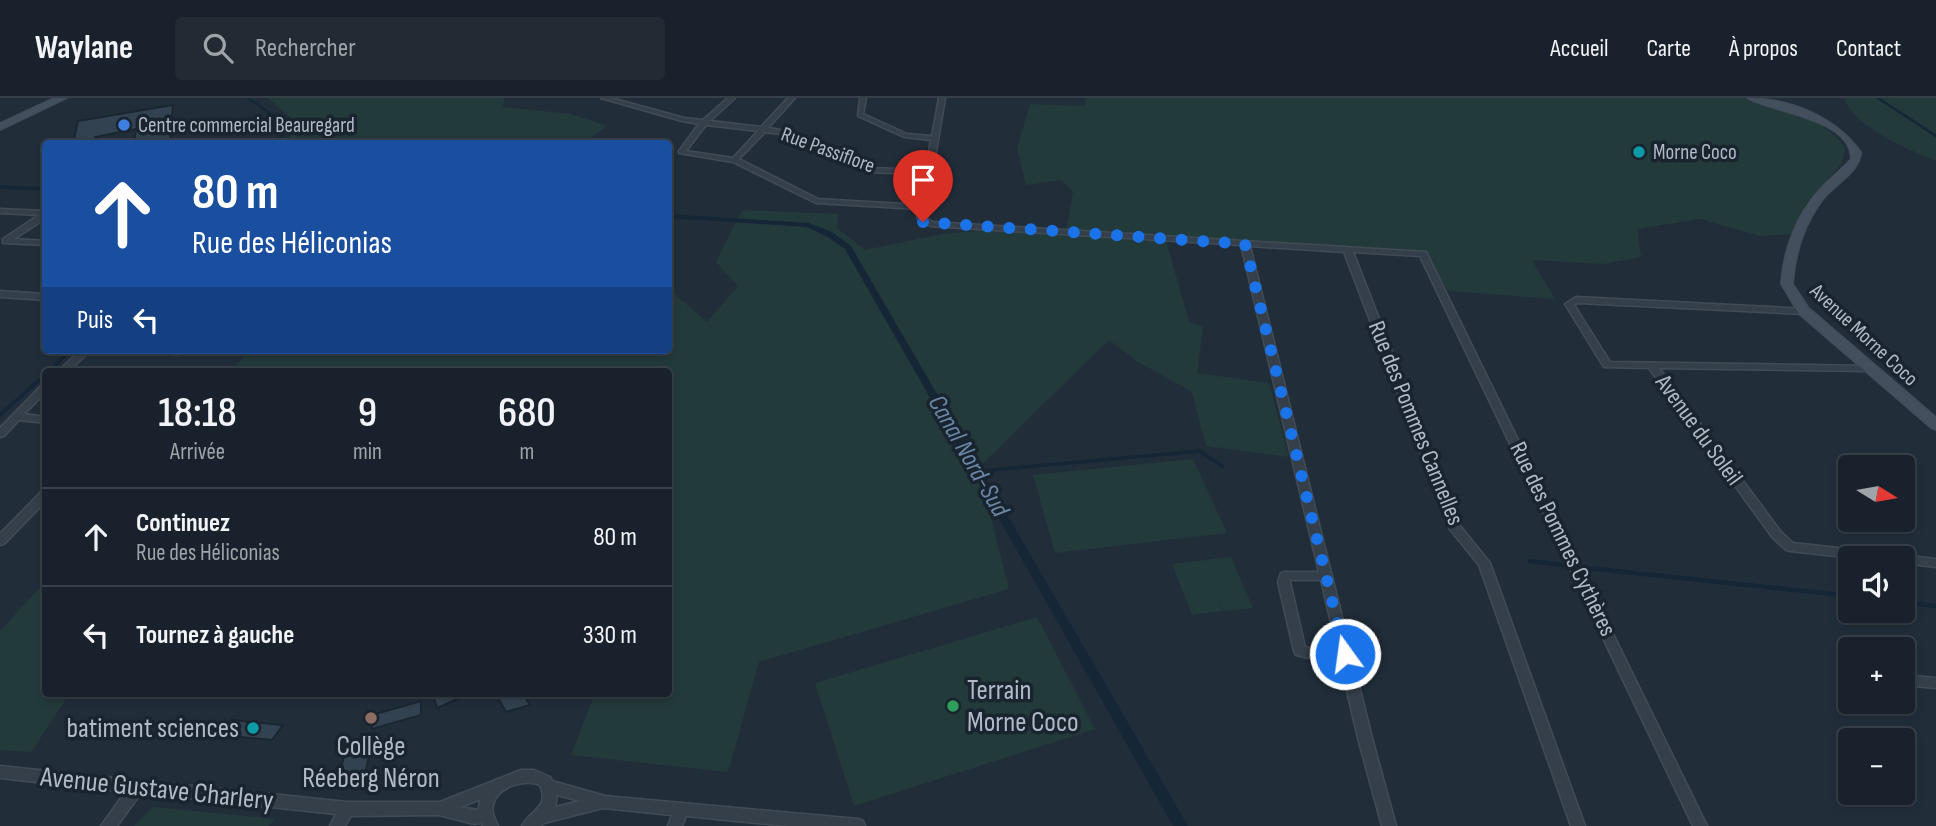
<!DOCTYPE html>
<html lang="fr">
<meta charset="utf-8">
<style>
body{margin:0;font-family:"Sofia Sans Condensed",sans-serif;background:#222a34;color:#f1f3f6;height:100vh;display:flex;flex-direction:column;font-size:26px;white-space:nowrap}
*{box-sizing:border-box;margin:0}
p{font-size:23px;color:#9fa4a9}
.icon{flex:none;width:38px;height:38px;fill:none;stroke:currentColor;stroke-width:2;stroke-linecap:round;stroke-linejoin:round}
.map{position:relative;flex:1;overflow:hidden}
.sheet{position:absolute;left:42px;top:270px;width:630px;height:329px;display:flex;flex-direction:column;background:#19222c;border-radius:7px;box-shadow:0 4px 10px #0003,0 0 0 2px #373f48}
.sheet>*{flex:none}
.guide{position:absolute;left:42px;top:42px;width:630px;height:214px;border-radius:7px;box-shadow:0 4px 10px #0003,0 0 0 2px #373f48;background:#1a4fa0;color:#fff;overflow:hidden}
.needle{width:46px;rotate:101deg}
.buttons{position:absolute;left:1838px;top:357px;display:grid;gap:14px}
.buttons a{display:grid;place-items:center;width:77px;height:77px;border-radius:7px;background:#19222c;box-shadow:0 4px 10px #0003,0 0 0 2px #373f48;font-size:35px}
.pin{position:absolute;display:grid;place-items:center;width:60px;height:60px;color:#fff;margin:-72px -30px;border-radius:50% 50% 50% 0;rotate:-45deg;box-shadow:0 0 7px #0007}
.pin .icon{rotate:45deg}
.me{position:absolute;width:77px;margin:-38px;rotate:346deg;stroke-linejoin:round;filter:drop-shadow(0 0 5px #0008)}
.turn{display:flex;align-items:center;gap:24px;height:147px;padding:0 35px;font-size:32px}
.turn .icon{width:91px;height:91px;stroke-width:2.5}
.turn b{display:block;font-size:49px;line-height:60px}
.then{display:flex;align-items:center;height:66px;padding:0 35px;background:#0003;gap:14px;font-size:26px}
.eta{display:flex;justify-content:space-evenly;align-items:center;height:119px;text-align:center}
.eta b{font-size:42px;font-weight:600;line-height:49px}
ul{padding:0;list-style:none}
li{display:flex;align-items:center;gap:21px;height:98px;padding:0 35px;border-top:2px solid #373f48}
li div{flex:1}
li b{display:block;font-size:26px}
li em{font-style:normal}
header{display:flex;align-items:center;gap:42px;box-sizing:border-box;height:98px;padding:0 35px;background:#19222c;border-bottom:2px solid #373f48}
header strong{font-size:33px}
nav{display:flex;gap:38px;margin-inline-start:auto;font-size:24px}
.search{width:490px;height:63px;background:#222a34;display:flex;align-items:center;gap:18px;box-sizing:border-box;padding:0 24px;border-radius:7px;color:#9fa4a9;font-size:26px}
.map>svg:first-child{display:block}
.green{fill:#233a3b}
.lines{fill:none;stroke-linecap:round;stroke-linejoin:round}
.stream-far2{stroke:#152637;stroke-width:2.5}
.stream-far1{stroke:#152637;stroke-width:3.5}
.stream{stroke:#152637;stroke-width:4.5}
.canal{fill:#152637;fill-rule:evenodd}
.building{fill:#334250;stroke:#1c2631;stroke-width:2}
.street-casing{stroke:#414b56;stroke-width:3}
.secondary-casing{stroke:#414b56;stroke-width:2}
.street{fill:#353f4a;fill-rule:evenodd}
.secondary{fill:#434f5d;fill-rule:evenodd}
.route{stroke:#1a73e8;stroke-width:12;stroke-dasharray:0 21.6}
.shop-dot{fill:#3f7fe0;stroke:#1a242f;stroke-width:2.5}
.culture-dot{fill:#0f9aa8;stroke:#1a242f;stroke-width:2.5}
.leisure-dot{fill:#2e9e5b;stroke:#1a242f;stroke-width:2.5}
.education-dot{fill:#8d6e63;stroke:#1a242f;stroke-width:2.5}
.labels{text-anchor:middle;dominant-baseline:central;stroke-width:7;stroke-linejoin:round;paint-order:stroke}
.far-poi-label{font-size:21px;fill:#b0bac6;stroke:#1a242f;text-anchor:start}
.far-street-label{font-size:21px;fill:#b0bac6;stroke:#1a242f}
.street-label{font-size:24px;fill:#b0bac6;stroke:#1a242f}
.water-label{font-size:26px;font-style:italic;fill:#6887a6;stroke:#1a242f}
.near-poi-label{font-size:28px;fill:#b0bac6;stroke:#1a242f;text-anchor:start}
.near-street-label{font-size:28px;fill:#b0bac6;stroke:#1a242f}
</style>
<header>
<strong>Waylane</strong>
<div class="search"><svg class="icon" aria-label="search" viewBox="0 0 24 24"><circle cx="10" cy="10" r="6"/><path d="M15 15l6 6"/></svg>Rechercher</div>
<nav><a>Accueil</a><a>Carte</a><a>À propos</a><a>Contact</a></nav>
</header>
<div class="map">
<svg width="1936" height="728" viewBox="0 0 1936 728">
<rect width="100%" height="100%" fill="#212e3a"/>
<path class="green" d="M267,0h238l-3,9 69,7 36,12 -17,12h-40l-8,5h-259l18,-17z
M1086,0h657c39,12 75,15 102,49l-3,16 -36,41 -14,30 -31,2 -61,-17 -63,10 4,28 -37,7 -72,-4 23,39 -107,-8 -22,-38 -261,-16 24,85 14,5 -6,46 72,10 20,74 -83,-11 -14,-54 -55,-31 -28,-21 -131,128 31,121 -250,73 -31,110 -157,-17 24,-62h73v-322h-438l21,-21h417l1,-61 38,33 31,-36 -22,-24 26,-52 96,4 -1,14 28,22 77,-16 59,-5 65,3 7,-41 -12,-11 -35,5 -9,-37 13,-44 55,2z
M1844,0h92v63c-28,-12 -82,-34 -92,-63z
M1193,361l34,74 -172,20 -22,-78z
M1231,459l22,51 -30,3 -4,-9 3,9 -30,4 -20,-51z
M45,484l1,111h24l-39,59 -31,-2v-119z
M1037,519l58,112 -241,77 -39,-123z
M153,709h1l122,12 -8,7h-134z"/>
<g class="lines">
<path class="stream-far2" d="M248,0l40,28v4l-14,14
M1878,0l58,38"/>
<path class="stream-far1" d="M49,273l22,-21
M0,317l46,-41
M980,373l220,-20 23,16"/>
<path class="stream" d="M1530,463l40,5
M1578,469l272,29
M1902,504l34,4"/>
<path class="canal" d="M0,87l46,2v4l-46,-2z
M668,116l140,9 24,9 19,14 337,580h-15l-205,-362 -123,-215 -19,-13 -19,-9 -139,-9z"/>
</g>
<path class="building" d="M173,7l-3,36 -36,3 2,-15 -41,8 -1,7h-21l5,-23z
M438,595h33l-34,15 -4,-13z
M495,595h28l7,12 -24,7z
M421,603v14l-49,14v-14z
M231,622l52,5 -11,15 -53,-5z
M373,641l-8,35 -25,-1 7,-29z"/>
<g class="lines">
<g class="street-casing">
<path id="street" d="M601,0h10l73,20 19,2 25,-22h7l-25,23 51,6 27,-29h7l-27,30 24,4 78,36 56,2 5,-30 -27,-3 -46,-21 2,-18h6l-3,16 44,20 25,2 7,-38h6l-20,119 7,5 494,30 281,574h-14l-273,-570 -67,-4 107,274 30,37 95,263h-14l-92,-261 -30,-37 -105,-276 -94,-6 122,492 24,88h-14l-24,-88 -37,-158h-31v2l15,65 21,3 2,4 -2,4c-8,3 -22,-1 -30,-3l-2,-4 -16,-69 3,-9 4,-1h34l-78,-327 -311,-19 -13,-8 2,-9 -103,-6 -83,-41 -54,-9v-2l20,-27 -17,-3zM706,27l52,6 -25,27 -47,-7zM765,34l23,3 78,37 59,2 -5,31 -102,-6 -79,-40z
M0,111l46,2v7l-32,21 32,2v4l-43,-2v-4l36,-24 -39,-2z
M0,193l46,3v6l-46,-3z
M1576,199l231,12 1,2 -4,3 -226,-11 -4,2 36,57 260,4 2,2 -2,2 -3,1 -208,-3 122,164 12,11 98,11 4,1 2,3 5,-3 34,4v8l-34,-4v-5h-48l-64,-7 -4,-1 -13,-12 -124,-170 -45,-1 -39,-63z
M81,252h10l-22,21h-11z
M159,252h28l2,2c-7,5 -23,3 -30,-2z
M46,285v9l-22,22 22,3v6l-27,-3 -15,16 -4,1v-9l43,-44z
M46,392v11l-42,43 -4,1v-11l42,-43z
M1902,577l34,3v10l-34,-3z
M0,668l347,36h93l81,-32h13l16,7 2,4 53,15 253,23 5,2 2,5h-77l-102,-10 -4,10h-14l4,-11 -69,-7 -59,15 -3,3h-19c8,-16 28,-18 18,-41 -15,-6 -43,1 -47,20 -2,8 2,14 5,21h-15l-1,-3 -8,1 -35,-9 -88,1 -6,10h-15l6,-12 -195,-21 -24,33h-16l24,-34 -125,-14zM557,697l23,6 -25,6zM481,701l-3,11 -18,-3z"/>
</g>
<g class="secondary-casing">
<path id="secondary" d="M54,0h13l-67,32v-7z
M1747,0c43,0 89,19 114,54 0,20 -29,34 -40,50 -17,24 -26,52 -28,82l16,24 127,109v13l-5,-2 -132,-114 -18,-30c2,-34 15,-68 38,-94 10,-11 22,-20 32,-31 0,-41 -80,-46 -104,-61z"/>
</g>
<use href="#street" class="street"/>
<use href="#secondary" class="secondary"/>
</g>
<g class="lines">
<path class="route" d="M923,124l322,22 100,410"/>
</g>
<circle class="shop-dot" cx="124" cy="27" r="7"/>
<g class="culture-dot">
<circle cx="1639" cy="54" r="7"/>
<circle cx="253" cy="630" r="7"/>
</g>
<circle class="leisure-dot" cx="953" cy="608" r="7"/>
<circle class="education-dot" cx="371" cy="620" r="7"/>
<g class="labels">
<g class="far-poi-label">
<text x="138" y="27">Centre commercial Beauregard</text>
<text x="1653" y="54">Morne Coco</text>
</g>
<g class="far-street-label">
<text transform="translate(828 52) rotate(20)">Rue Passiflore</text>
<text transform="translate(1864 237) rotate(43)">Avenue Morne Coco</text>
</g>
<g class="street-label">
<text transform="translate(1416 325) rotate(68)">Rue des Pommes Cannelles</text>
<text transform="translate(1699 332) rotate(54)">Avenue du Soleil</text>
<text transform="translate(1563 441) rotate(64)">Rue des Pommes Cythères</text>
</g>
<g class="water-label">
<text transform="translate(968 358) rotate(60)">Canal Nord-Sud</text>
</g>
<g class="near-poi-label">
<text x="967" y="592">Terrain<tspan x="967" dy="32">Morne Coco</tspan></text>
<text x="239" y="630" text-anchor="end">batiment sciences</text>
<text x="371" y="648" text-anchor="middle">Collège<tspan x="371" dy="32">Réeberg Néron</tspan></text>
</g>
<g class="near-street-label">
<text transform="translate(157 691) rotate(6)">Avenue Gustave Charlery</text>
</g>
</g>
</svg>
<div class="buttons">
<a><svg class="needle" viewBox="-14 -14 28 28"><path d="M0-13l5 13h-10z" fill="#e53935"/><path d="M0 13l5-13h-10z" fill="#9fa4a9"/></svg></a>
<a><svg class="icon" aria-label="sound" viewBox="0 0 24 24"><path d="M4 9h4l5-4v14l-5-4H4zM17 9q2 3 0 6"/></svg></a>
<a>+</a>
<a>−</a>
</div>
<div class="pin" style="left:923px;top:124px;background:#d93025"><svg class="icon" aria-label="arrive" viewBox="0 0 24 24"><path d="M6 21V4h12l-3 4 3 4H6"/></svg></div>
<svg class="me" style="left:1345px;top:556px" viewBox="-20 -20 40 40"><circle r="17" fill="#1a73e8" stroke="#fff" stroke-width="3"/><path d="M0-11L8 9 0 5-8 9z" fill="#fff"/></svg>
<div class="guide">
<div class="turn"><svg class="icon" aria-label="ahead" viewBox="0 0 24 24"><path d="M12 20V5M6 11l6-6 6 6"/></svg><div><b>80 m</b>Rue des Héliconias</div></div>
<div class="then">Puis<svg class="icon" aria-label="left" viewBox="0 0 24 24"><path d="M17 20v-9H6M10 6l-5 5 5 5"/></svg></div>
</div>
<section class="sheet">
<div class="eta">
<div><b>18:18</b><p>Arrivée</p></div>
<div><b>9</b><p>min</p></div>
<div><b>680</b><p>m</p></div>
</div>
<ul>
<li><svg class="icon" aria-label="ahead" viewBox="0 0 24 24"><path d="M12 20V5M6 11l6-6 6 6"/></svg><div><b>Continuez</b><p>Rue des Héliconias</p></div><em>80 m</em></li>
<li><svg class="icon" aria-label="left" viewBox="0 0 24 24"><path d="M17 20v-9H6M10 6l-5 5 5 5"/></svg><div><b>Tournez à gauche</b></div><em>330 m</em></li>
</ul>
</section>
</div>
